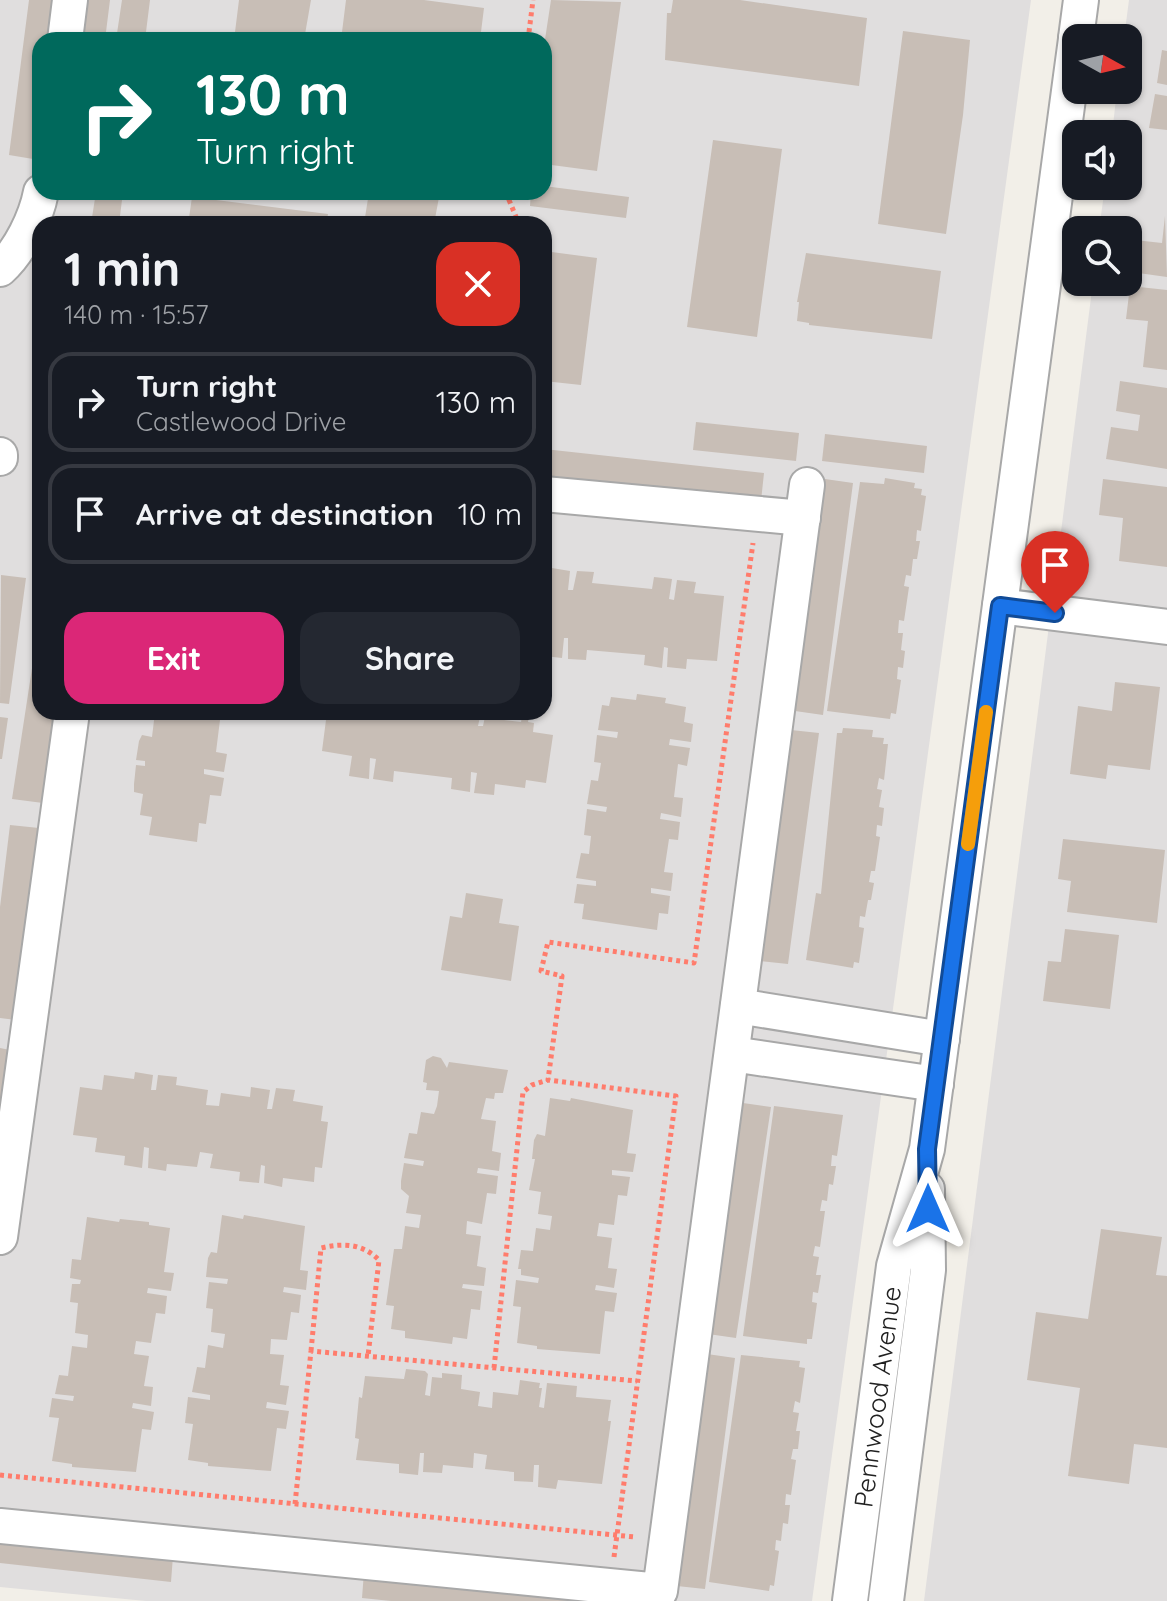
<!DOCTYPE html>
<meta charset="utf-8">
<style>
body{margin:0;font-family:Quicksand,sans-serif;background:#242831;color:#f1f3f6;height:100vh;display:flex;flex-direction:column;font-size:30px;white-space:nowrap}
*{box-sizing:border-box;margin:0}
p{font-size:26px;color:#9ea1a6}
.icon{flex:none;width:44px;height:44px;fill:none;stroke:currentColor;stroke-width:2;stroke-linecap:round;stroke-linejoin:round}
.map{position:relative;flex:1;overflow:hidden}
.drawer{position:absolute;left:32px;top:216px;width:520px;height:504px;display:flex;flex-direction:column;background:#171b24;border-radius:24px;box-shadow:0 2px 6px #0004}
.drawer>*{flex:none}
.top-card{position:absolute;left:32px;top:32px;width:520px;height:168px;border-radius:24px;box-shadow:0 2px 6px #0004;background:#00695c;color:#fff;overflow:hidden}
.needle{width:52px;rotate:98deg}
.fabs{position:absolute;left:1062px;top:24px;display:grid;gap:16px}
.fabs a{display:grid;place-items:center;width:80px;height:80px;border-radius:16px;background:#171b24;box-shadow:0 2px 6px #0004;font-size:40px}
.pin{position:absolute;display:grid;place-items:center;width:68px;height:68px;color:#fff;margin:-82px -34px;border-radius:50% 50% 50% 0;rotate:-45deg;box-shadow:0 0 8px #0007}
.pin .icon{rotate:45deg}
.me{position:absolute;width:88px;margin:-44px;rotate:0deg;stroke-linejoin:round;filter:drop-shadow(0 0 6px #0008)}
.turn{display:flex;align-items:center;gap:28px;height:168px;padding:0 32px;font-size:36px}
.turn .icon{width:104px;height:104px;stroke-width:2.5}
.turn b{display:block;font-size:56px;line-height:68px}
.round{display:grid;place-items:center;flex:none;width:84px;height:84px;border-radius:24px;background:#242831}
.summary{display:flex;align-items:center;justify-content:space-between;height:136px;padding:0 32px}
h1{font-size:48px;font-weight:700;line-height:60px}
.action{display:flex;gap:16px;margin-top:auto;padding:16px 32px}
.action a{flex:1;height:92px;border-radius:24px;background:#db2777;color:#fff;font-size:32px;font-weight:700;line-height:92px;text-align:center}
.action a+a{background:#242831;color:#f1f3f6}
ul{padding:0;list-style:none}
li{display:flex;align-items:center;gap:24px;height:100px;margin:0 16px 12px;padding:0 16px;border:4px solid #363941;border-radius:24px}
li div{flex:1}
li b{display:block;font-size:30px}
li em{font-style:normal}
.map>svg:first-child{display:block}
.residential{fill:#e0dede;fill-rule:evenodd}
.building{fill:#c8beb6}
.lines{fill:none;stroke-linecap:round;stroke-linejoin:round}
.minor-casing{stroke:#a8a8a8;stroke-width:38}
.path{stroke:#ff7c6c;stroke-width:5;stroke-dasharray:4 4;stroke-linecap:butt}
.minor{stroke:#fff;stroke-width:34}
.route-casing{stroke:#114b97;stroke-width:20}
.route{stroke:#1a73e8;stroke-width:14}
.slow{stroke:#f59e0b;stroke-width:14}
.labels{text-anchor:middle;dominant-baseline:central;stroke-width:6;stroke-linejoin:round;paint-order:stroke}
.street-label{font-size:26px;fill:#212121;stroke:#fff}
</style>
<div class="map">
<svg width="1167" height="1601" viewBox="0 0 1167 1601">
<rect width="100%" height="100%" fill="#f2efe8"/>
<path class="residential" d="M0,0h1031l-219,1601h-666l-146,-14zM40,40h504v152h-504zM40,224h504v488h-504z
M1129,0h38v1601h-243l169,-1319h35v-52h-29l6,-44h23v-52h-16l5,-44h11v-52h-4z"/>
<path class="building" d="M29,0h24l-5,40h-8v61l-7,58 -24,-4z
M85,0h25l-5,40h-25z
M122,0h28l-5,40h-29z
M239,0h72l-7,40h-70z
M346,0h78l60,8 -4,32h-139z
M551,0l70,2 -24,169 -53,-7v-118z
M673,0h67l127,18 -8,68 -194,-26 2,-47h4z
M903,31l67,9 -7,75 -17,119 -68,-10z
M1162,50l5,1v34l-10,-2z
M1155,94l12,2v34l-18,-2z
M713,140l69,9 -25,188 -70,-10z
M544,186l85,11 -3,21 -96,-12 1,-14h13z
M96,192h27l-4,32h-28z
M369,192h71l-6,32h-70z
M192,197l136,17 -2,10h-140l1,-6h2z
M1165,216l2,61 -36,-5 4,-32 27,3z
M544,251l53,7 -16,127 -37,-4z
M806,253l135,18 -9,68 -123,-14v-2l-12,-2 2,-19h-2z
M1130,286l37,4v80l-24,-3 5,-46 -22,-2z
M1120,381l47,7v81l-61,-10 5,-32 27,4 2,-16 -24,-4z
M696,422l103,11 -3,28 -103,-11z
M825,434l102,12 -3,27 -102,-12z
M544,449l220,24 -3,28 -217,-23z
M885,478l30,5 -1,5 8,1 -1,6 5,1 -5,35 -4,-1 -1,11h4l-3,18h-4l-2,17 -5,-1 -2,11 5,1 -5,34 -5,-1 -1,13h5l-2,17 4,1 -2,17 -5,-1 -1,12 4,1 -5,34 -5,-1 -1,6 -63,-8 33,-229 24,2z
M825,479l28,4 -30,232 -28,-4z
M1103,479l64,8v80l-48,-6 4,-43 -24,-3z
M552,568l18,3 -2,19h5l4,-19 17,1 -2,11 60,6 2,-12 18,2 -3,20 5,1 3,-20 19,2 -2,11 30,3 -7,65 -30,-2 -1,10 -19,-2 1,-19 -4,-1 -2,21 -18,-3 1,-10 -58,-5 -1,10 -18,-1v-21h-4l-2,20 -18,-2v-76l6,1z
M1,575l25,3 -17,126 -9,-1z
M38,629l2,83h17l-14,91 -31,-4z
M1115,682l45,5 -10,83 -42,-5 -2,14 -36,-5 8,-68 34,5z
M637,694l29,4 -1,5 21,4 -2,15 9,2 -2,18 -21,-3 -1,6 21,3 -3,18 -9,-2 -4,33 9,1 -2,19 -20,-4 -1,6 20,3 -2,18 -9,-1 -5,33 9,1 -2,18 -20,-3v5l19,3 -2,18 -9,-1 -2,17 -75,-11 2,-15 -10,-1 3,-19 19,2v-5l-20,-3 5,-25 8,1 2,-18 -7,-1 3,-26 19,3 1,-5 -20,-3 4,-24 7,1 3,-18 -7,-1 3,-27 20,3 1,-6 -20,-2 4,-25 7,1 2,-9 25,3z
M155,712h66l-5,40 11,2 -3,18 -20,-3v5l20,4 -3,18 -11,-1 -4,29 -7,-1 -2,19 -48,-7 3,-18 -12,-2 3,-21 -9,-2v-8l2,-19 9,1v-5l-9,-1 3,-19 3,-6 10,2z
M327,712h154l-3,14h5l3,-14h19l-1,8 17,2 1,-6h7l-1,6 6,1 -1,9 20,3 -7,48 -20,-3 -1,8 -30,-4 -1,11 -20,-2 3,-20 -6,-1 -1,20 -19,-3 1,-11 -58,-7 -1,11 -20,-3 3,-20 -6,-1 -1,21 -20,-3 3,-20 -30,-5z
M0,717l8,1 -6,41h-2z
M843,728l30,2 -1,7 12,1 -1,6h5l-4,36 -5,-2 -2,11 5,1 -3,17 5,1 -2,18 -5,-1 -1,11 4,1 -5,34h-4l-2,11 5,1 -3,17h-3l-3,17 -5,-1 -1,11 5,1 -5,35 -5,-1 -1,6 -47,-8 10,-67 5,1 16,-161h5z
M791,730l28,3 -31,231 -28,-3z
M10,825l29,3 -23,192 -16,-2v-111z
M1063,839l102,11 -8,73 -90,-11 4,-31 -13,-2z
M466,893l37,6 -4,24 20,3 -8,55 -70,-11 9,-54 12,2z
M1065,929l54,6 -9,74 -67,-8 5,-40 13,1z
M0,1048l10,2 -10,63z
M433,1056l8,2 6,10 2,-6 59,8 -5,23h-8l-1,6 -8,-1 -5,21 15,2 -4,30 9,2 -2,18 -21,-3 -1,5 21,3 -2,18 -9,-1 -5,31 -15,-3 -1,13 15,2 -4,30 9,2 -2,18 -21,-2 -1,4 20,3 -2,19 -9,-1 -4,30 -14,-2 -1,7 -47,-6v-7l-14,-2 3,-23 -8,-1 8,-56h8l3,-23 14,2 2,-13 -15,-2 3,-17 -8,-7v-8l3,-18 19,3 1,-5 -20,-3 5,-25 8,1 4,-22 13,2 3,-8 2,-15 -13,-1 1,-7 -4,-1 3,-22z
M135,1072l18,3 -2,15h5l2,-15 19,2 -1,8 32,5 -2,15 13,1 2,-13 29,4 1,-10 19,3 -3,19h5l4,-21 19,2 -2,11 30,5 -2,15 7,1 -6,46 -7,-1 -1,15 -31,-4 -1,9 -18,-4 1,-17 -4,-1 -2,18 -20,-2 1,-9 -30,-4 3,-14 -13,-2 -3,15 -30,-3 -1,7 -18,-3 1,-20 -5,-1 -2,21 -18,-3 1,-9 -30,-4 2,-14 -24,-3 7,-48 22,3 2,-15 30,4z
M550,1098l20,3 1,-3 62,12 -6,43 9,1 -3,18 -21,-2v5l18,2 -3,19 -9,-1 -4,30 -15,-2 -2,13 15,2 -4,30 9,1 -3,19 -18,-3 -1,5 22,3 -3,19 -9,-1 -5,43 -63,-5v-3l-20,-3 4,-36 -8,-1 3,-26 22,3 1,-5 -18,-3v-6h-3l3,-19 12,1 3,-23 14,2 2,-14 -14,-2 3,-22 -12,-2 6,-31h-3l2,-19 3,-6 8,2z
M743,1103l28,4 -35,231 -28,-4z
M774,1106l69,9 -6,41 -5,-1 -1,11h5l-3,19 -4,-1 -2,17 -5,-1 -2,11h5l-5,36 -5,-1 -2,10 6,1 -3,18h5l-3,18 -5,-1 -1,10 5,1 -5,36h-5v5l-64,-8z
M222,1215l21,4 1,-4 61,11 -5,44 8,1 -2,19 -22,-3 -1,5 18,3 -2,18 -8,-1 -4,28 -16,-1 -1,15 14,1 -4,30 9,1 -3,19 -19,-3 -1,6 23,3 -3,18 -9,-1 -6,43 -63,-5v-3l-20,-3 5,-36 -8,-1 3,-26 22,3v-5l-18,-3 5,-25 8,1 3,-23 15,3 2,-14 -14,-2 2,-23 -7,-1 3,-26 18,2 1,-5 -22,-2 2,-19 3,-6 6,1z
M87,1217l32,5 1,-3 29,3v3l21,3 -6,44 10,1 -3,18 -23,-3 -1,5 20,3 -2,18 -9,-1 -5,30 -15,-2 -2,13 15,2 -5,30 9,1 -2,19 -18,-3 -1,5 22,4 -3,18 -9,-1 -6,43 -64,-5v-3l-20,-3 7,-43 -10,-1 3,-19 21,3 1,-5 -19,-2 4,-19 9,1 4,-30 15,2 1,-13 -13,-2 3,-30 -8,-1 2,-18h8l1,-4 -11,-2 2,-19 9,1z
M1101,1229l61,8 -6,38 11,1v172l-33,-4 -5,40 -61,-8 12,-88 -53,-8 9,-68 52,7z
M707,1354l28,4 -30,231 -28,-3z
M741,1355l59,6 -1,6 6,1 -5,35 -5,-2 -2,11 6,1 -3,18h4l-2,18h-5l-2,10 5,1 -5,35 -5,-1 -1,11h5l-2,19 -5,-1 -2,18 -5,-1 -1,10 4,1 -5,35 -4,-1 -1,6 -60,-9z
M406,1369l19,2 3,3 -3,21 5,1 2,-19 10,1v-5l20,2 -1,14 19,3 -2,14 14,2 1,-16 25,3 2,-15 20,3 -1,5h3l-3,19 5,1 3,-25 30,3 -1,11 35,3 -3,21h3l-9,63 -44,-4 -2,9 -18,-2 1,-22h-5l-1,17 -19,-1v-9l-29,-3 2,-14 -13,-2 -1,15 -30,-3 -1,8 -19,-1 1,-19h-4l-2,22 -19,-2v-9l-43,-4 3,-21 -4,-1 4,-41 3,1 3,-22 39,3z
M0,1537l173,19 -2,26 -171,-19z
M364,1572l247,29h-220l-29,-3z"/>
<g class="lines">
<g class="minor-casing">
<g id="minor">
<path d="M1076,38l5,-38"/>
<path d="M65,40l5,-40"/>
<path d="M0,269c20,-18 36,-51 41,-77"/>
<path d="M0,455v3"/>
<path d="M544,494l259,24"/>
<path d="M1000,606l167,21"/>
<path d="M738,1006l204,33"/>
<path d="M732,1054l204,30"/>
<path d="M0,1237l72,-525"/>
<path d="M0,1526l660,65 147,-1106"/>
<path id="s1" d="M850,1601l44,-335 33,-117 149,-1110"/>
<path d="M886,1601l42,-331 -1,-81"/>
</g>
</g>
<path class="path" d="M528,40l5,-40
M510,192l-1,8 10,24
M311,1351l10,-103c22,-5 41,-5 58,12l-11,96
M494,1368l29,-276 9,-7 16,-5
M0,1475l635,62
M295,1504l16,-153 326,30
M614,1557l62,-461 -128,-16 14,-104 -21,-5 7,-29 146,21 59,-420"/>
<use href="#minor" class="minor"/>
</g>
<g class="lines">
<g class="route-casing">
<path id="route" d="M928,1209l-1,-60 73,-543 55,7"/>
</g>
<use href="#route" class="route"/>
<path class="slow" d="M968,844l18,-132"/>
</g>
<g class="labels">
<g class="street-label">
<text stroke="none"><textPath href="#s1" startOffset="206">Pennwood Avenue</textPath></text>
</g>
</g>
</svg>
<div class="fabs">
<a><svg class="needle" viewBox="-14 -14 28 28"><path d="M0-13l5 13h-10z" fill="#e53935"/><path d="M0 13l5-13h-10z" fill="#9ea1a6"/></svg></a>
<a><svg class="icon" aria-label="sound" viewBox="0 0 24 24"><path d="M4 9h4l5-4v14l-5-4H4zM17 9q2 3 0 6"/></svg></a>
<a><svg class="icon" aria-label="search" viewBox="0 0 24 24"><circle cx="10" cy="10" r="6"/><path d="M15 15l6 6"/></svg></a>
</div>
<div class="pin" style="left:1055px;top:613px;background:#d93025"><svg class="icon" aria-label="arrive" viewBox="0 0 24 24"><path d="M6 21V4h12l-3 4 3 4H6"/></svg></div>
<svg class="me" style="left:928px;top:1209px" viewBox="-20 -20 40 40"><path d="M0-17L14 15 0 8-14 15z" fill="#1a73e8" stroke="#fff" stroke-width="4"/></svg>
<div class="top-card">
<div class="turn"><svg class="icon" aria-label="right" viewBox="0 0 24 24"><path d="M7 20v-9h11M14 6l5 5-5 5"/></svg><div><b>130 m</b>Turn right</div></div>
</div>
<section class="drawer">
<div class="summary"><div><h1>1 min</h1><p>140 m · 15:57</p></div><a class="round" style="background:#d93025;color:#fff"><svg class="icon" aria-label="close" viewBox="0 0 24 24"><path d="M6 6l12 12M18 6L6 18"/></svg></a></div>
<ul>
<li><svg class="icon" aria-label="right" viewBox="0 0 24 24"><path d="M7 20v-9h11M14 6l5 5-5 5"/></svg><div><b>Turn right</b><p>Castlewood Drive</p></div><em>130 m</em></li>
<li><svg class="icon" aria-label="arrive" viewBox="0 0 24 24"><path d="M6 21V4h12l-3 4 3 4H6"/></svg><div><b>Arrive at destination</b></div><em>10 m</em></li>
</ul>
<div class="action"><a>Exit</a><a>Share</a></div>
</section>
</div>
